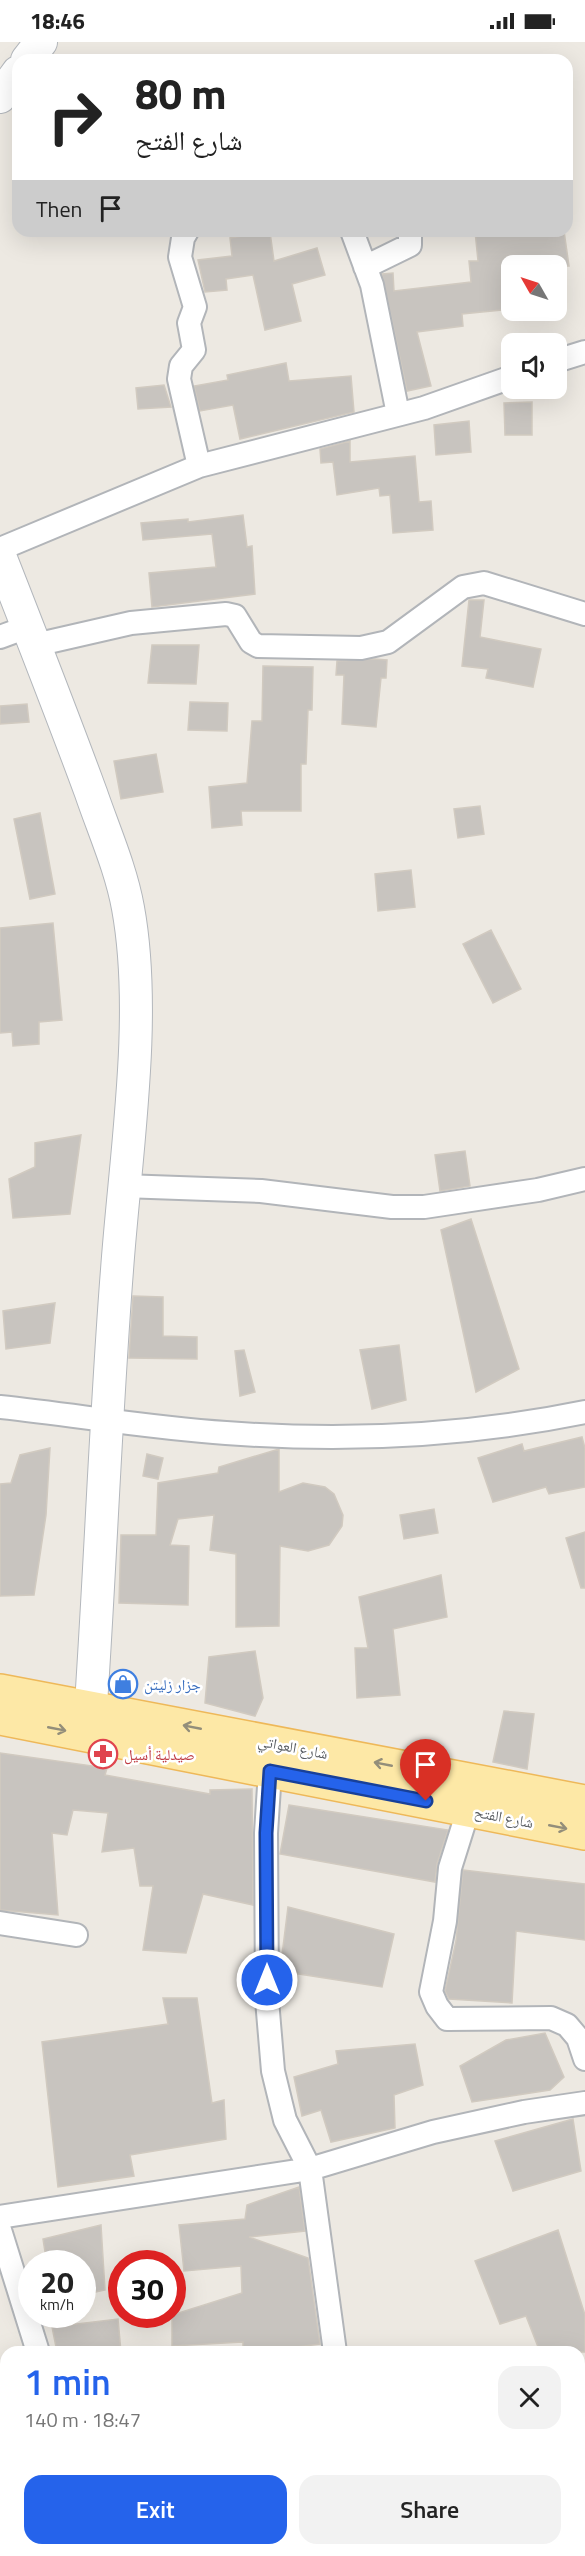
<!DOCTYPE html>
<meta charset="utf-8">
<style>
body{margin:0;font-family:"Titillium Web","Noto Naskh Arabic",sans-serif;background:#f2f2f2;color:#222;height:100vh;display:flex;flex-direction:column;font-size:22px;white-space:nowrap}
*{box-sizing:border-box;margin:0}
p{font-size:20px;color:#767676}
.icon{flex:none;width:33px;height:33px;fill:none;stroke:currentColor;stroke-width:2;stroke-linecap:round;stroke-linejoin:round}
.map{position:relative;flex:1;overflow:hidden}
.sheet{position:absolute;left:0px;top:2304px;width:585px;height:210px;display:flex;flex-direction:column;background:#fff;border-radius:18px 18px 0 0;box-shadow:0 6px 24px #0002}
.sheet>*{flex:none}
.guide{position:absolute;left:12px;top:12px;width:561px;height:183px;border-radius:18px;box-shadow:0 6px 24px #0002;background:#fff;color:#222;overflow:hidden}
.needle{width:39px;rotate:309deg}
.fabs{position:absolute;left:501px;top:213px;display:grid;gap:12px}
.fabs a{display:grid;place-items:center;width:66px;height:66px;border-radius:12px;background:#fff;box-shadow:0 6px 24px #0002;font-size:30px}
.speed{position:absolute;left:18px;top:2208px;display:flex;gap:12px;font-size:30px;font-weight:700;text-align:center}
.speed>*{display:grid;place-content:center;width:78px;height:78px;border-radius:50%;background:#fff;box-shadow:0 6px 24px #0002;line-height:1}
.speed small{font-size:15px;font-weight:400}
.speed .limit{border:9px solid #d22;background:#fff;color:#111}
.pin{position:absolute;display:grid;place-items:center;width:51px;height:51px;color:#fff;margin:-62px -26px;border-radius:50% 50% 50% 0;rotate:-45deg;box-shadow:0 0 6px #0007}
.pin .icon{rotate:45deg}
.me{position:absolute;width:66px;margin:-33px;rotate:0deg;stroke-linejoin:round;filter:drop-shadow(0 0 4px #0008)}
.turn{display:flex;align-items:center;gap:21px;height:126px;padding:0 24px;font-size:27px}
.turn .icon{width:78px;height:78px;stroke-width:2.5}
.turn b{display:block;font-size:42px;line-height:51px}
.then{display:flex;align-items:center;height:57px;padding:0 24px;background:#0003;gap:12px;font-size:22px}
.round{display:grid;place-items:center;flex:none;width:63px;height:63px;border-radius:18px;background:#f2f2f2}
.overview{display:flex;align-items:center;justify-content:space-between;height:102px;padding:0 24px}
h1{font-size:36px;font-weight:600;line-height:45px;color:#2563eb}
.action{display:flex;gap:12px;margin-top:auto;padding:12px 24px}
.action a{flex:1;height:69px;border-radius:18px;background:#2563eb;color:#fff;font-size:24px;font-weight:600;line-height:69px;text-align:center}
.action a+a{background:#f2f2f2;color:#222}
.status{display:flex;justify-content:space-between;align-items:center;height:42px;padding:0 30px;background:#fff;direction:ltr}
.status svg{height:16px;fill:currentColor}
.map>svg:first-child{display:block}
.building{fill:#c8c4bf;stroke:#d1cac0;stroke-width:1.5}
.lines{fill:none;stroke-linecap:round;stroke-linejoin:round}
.street-casing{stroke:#b2b5b9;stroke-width:26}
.secondary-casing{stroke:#b3b7bc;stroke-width:34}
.primary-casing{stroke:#eeb859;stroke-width:36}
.street{stroke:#fff;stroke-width:22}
.secondary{stroke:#fff;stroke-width:32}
.primary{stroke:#fde8a6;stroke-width:33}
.oneway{stroke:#938e7a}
.route-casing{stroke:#184099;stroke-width:15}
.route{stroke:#2563eb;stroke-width:10}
.labels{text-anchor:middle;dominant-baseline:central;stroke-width:5;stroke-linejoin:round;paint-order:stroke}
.shop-label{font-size:15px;fill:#366cbe;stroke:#fff;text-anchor:start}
.street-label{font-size:15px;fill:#5a5e62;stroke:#fff}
.health-label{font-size:15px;fill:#be3a42;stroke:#fff;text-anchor:start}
</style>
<div class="status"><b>18:46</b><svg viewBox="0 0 49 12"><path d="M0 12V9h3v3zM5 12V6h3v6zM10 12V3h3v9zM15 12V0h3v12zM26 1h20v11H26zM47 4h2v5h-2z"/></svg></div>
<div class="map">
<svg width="585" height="2514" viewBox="0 0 585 2514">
<rect width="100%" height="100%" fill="#ede9e2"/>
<path class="building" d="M475,189h89l5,35h-57v43l-50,5 1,12 -46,6 14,54 -24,5 -25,-117 11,-1 1,18 77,-9 -2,-21h9z
M270,190l4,29 43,-13 8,27 -33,9 9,37 -36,9 -12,-55 -27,4 1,11 -22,2 -7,-32 34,-4 -2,-18z
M286,321l3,18 62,-5 3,36 -114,27 -7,-34 -33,6 -6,-25 34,-6 -1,-5z
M164,343l7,22 -33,2 -2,-21z
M532,360v33h-27l-1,-32z
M469,379l2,31 -35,3 -2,-30z
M350,399v21l65,-6 4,46 12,-1 2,29 -40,3 -3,-38 -10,1 -1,-8 -42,7 -4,-33 -12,1 -1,-14z
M243,473l4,32 5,-1 3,48 -103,13 -3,-34 67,-6 -4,-33 -69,6 -2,-17 47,-4v3z
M469,558h15l-4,37 61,12 -8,38 -47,-9 2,-9 -26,-3z
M152,603h47l-3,39 -48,-1z
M375,617l12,1 -1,18h-5l-5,49 -34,-3 2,-49h-8l1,-14z
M263,624l50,1 -1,43h-4l-2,54h-5v47h-60l1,14 -30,3 -3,-41 38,-4 5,-62h10z
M190,660l38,1 -1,28 -39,-1z
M27,662l2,18 -29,2v-18z
M156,712l7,38 -42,7 -7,-38z
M480,764l4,28 -26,4 -4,-29z
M40,771l15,81 -25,5 -16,-80z
M411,828l4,37 -37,4 -3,-37z
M53,881l9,97 -23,2v22l-26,2 -1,-14 -12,1v-105z
M491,888l30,59 -28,14 -30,-59z
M81,1093l-11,79 -57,4 -4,-39 26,-12v-24z
M465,1109l5,35 -30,5 -5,-36z
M471,1177l48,150 -43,23 -35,-162z
M133,1254l30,1v39l34,1v22l-68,-1z
M55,1261l-5,40 -44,6 -3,-38z
M399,1303l7,55 -34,9 -12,-59z
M244,1308l11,42 -15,4 -5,-45z
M582,1395l3,11v39l-36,7 -3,-7 -53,15 -15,-44 44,-14 2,7z
M50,1406l-4,67 -12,80 -34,1v-112l11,-1 9,-28z
M279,1407v43l24,-9 22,4 9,7 9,21 -1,11 -13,19 -21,6 -28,-5 -1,80 -43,1v-73l-26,-4 4,-35 -36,4 -8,26 19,1 -1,59 -69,-2 2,-68h35l2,-52 60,-10 1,-6z
M147,1412l16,4 -5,21 -15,-3z
M434,1467l4,24 -34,6 -4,-24z
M585,1490v56h-4l-15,-50z
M441,1533l6,42 -54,12 7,66 -43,3 -2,-50h13l-9,-51z
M255,1609l8,47 -8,18 -50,-13 4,-46z
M504,1669l30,3 -7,55 -34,-7z
M0,1711l107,15 -2,7 105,19v-4l42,-1 1,116 -50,-11 -17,59 -43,-3 10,-64h-13l-6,-38 -32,4 6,-39 -35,-3 -6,25 -15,-2 6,82 -58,-5z
M289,1763l159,25 -11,34 -2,18 -155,-28z
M463,1828l122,14v56l-69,-9 -4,72 -63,-4 -4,-8 11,-50z
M288,1865l106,27 -12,53 -102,-16z
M163,1956h34l15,105 12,-3 2,39 -96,16 4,21 -76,11 -16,-145 126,-18z
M545,1991l19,44 -14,13 -78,12 -12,-36 46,-26z
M415,2002l8,41 -29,10 1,33 -64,14 -10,-32 -19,6 -8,-39 44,-13 -2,-13z
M573,2077l8,52 -68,20 -18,-50z
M299,2145l6,44 -56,6 59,21 12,86 -63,8h-14v-10l-71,4v-31l70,-22 -1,-27 -57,5 -5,-46 66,-6 2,-14z
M101,2183l4,65 -23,5v-31h-35l-4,-25z
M558,2188l27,85v37h-45l-14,-36 -26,8 -25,-63z
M118,2277l3,33h-64l-5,-25z"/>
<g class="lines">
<g class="street-casing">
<path id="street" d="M187,189l-4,7 -3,19 15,50 -6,16 5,27 -13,16 -2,13 20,87
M352,189l20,54 26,129
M365,225l45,-22v-14
M556,319l29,-9
M0,507l199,-83 225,-58 88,-31
M0,595l27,-10
M35,603l96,-22 95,-9 9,2 16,26 7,4 103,2 27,-6 75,-55 21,-4 101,31
M123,1144l138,5 131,16h32l114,-17 47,-11
M0,1365c75,8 151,21 226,26 120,9 242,3 359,-21
M270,1729l-4,62 1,167 6,71 12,49 25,49 25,183
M472,1756l-22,70 -5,53 -14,71 6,14 10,13 104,-1 16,7 11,13 7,21
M0,1881l76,12
M0,2175l310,-48 123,-37 91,-20 61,-9
M0,2188l38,122
M579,2399h6
M362,2508l1,6
M547,2508l1,6
M82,2514l2,-6"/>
</g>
<g class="secondary-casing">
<path id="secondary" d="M27,18l14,-18
M0,55l18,-25
M0,514c31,79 62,158 91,237 13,38 30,76 37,115 20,109 -3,250 -11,362 -12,154 -17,309 -28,464"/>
</g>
<g class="primary-casing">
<path id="primary" d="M0,1649l585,111
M0,1676l585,115"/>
</g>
<use href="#street" class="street"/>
<use href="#secondary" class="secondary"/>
<use href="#primary" class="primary"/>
</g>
<defs><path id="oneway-shaft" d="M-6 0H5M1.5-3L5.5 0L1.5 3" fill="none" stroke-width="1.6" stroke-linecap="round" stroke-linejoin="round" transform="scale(1.5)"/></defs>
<g class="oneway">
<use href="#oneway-shaft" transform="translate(192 1685) rotate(-169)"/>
<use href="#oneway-shaft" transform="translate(57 1687) rotate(11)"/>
<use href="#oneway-shaft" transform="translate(383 1722) rotate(-169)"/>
<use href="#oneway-shaft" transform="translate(558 1785) rotate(11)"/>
</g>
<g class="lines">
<g class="route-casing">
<path id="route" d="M267,1938l-1,-147 4,-62 156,30"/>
</g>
<use href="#route" class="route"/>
</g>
<defs>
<g id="shop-ring" transform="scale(1.5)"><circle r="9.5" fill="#fff" stroke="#3f7fe0" stroke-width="1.5"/><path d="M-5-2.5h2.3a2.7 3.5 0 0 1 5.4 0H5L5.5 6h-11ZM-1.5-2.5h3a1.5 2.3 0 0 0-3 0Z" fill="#3f7fe0"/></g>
<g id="pharmacy-ring" transform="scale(1.5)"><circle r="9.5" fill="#fff" stroke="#e0444e" stroke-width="1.5"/><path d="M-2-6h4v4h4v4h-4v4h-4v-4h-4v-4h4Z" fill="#e0444e"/></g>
</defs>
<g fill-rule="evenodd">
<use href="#shop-ring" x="123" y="1642"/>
<use href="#pharmacy-ring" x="103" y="1712"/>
</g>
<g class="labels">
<g class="shop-label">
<text x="144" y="1642">جزار زليتن</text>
</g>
<g class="street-label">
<text transform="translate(293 1705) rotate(11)">شارع العواتي</text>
<text transform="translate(504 1775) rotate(11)">شارع الفتح</text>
</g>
<g class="health-label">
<text x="124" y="1712">صيدلية أسيل</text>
</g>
</g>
</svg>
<div class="fabs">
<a><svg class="needle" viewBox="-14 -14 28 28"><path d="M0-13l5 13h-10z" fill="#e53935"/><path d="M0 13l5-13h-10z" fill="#767676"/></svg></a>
<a><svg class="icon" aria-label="sound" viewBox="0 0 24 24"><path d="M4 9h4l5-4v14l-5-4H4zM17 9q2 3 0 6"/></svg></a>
</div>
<div class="speed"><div>20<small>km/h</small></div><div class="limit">30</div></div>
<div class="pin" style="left:426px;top:1759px;background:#d93025"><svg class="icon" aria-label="arrive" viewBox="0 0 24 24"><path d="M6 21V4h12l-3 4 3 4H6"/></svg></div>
<svg class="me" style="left:267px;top:1938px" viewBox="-20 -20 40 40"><circle r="17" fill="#2563eb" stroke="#fff" stroke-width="3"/><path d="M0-11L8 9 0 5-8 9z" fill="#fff"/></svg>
<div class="guide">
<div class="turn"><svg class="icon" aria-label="right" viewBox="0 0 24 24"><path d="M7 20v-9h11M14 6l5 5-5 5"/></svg><div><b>80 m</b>شارع الفتح</div></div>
<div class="then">Then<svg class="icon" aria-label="arrive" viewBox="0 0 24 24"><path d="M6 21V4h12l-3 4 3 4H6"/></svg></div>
</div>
<section class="sheet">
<div class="overview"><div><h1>1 min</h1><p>140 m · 18:47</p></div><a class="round"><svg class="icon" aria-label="close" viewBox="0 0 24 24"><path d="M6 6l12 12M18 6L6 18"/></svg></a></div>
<div class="action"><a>Exit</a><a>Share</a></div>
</section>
</div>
